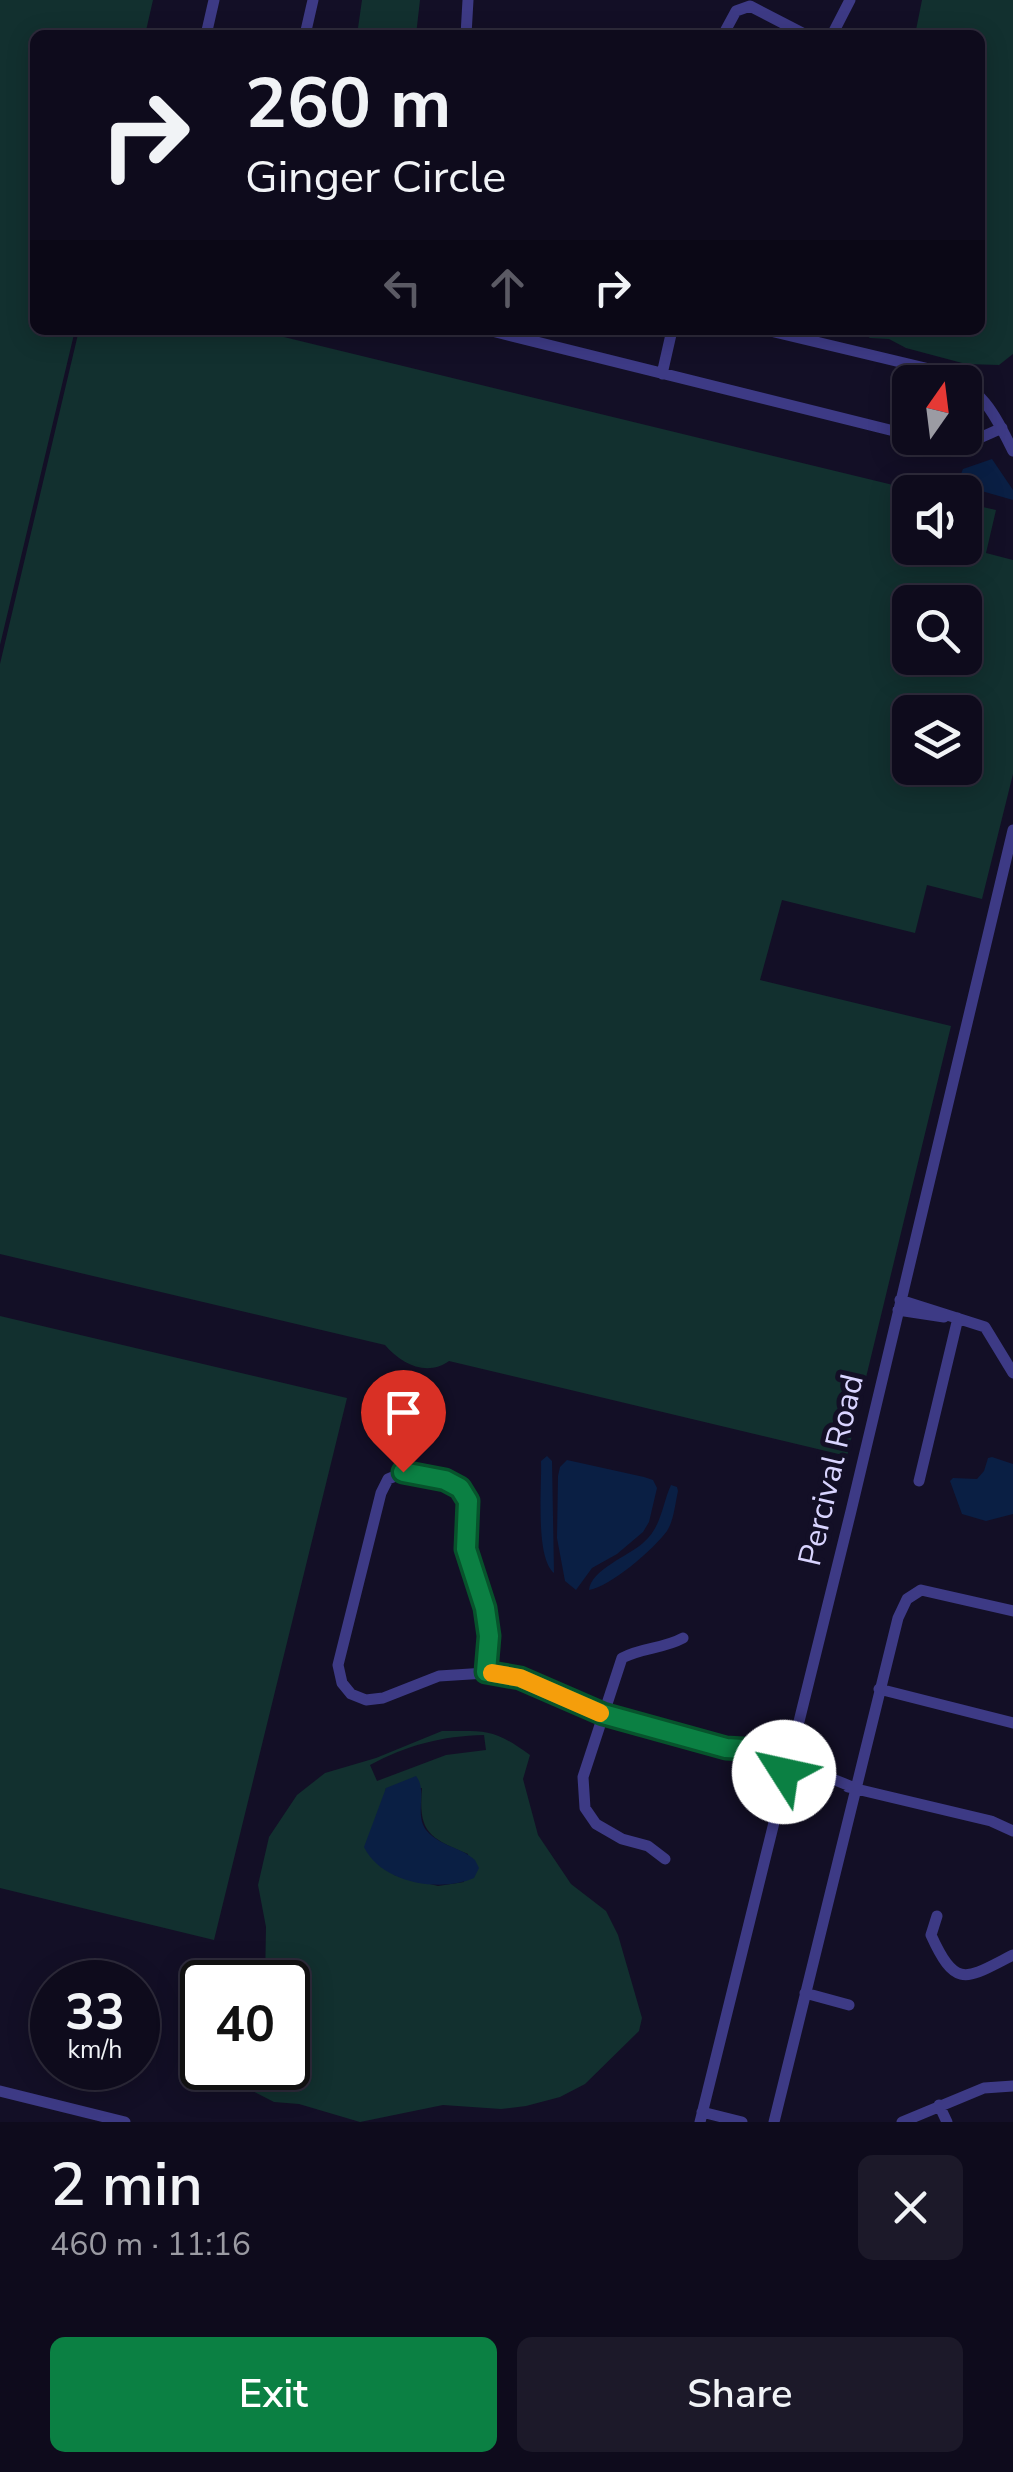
<!DOCTYPE html>
<meta charset="utf-8">
<style>
body{margin:0;font-family:"Nunito Sans",sans-serif;background:#1c1929;color:#f1f3f6;height:100vh;display:flex;flex-direction:column;font-size:38px;white-space:nowrap}
*{box-sizing:border-box;margin:0}
p{font-size:32px;color:#9b9ba3}
.icon{flex:none;width:55px;height:55px;fill:none;stroke:currentColor;stroke-width:2;stroke-linecap:round;stroke-linejoin:round}
.map{position:relative;height:2122px;overflow:hidden}
.side{display:flex;flex-direction:column;background:#0e0b1c;flex:1}
.side>*{flex:none}
.top-card{position:absolute;left:30px;top:30px;width:955px;height:305px;border-radius:15px;box-shadow:0 5px 25px #0003,0 0 0 2px #2e2b3b;background:#0e0b1c;color:#f1f3f6;overflow:hidden}
.needle{width:65px;rotate:14deg}
.controls{position:absolute;left:892px;top:365px;display:grid;gap:20px}
.controls a{display:grid;place-items:center;width:90px;height:90px;border-radius:15px;background:#0e0b1c;box-shadow:0 5px 25px #0003,0 0 0 2px #2e2b3b;font-size:50px}
.speed{position:absolute;left:30px;top:1960px;display:flex;gap:20px;font-size:50px;font-weight:700;text-align:center}
.speed>*{display:grid;place-content:center;width:130px;height:130px;border-radius:50%;background:#0e0b1c;box-shadow:0 5px 25px #0003,0 0 0 2px #2e2b3b;line-height:1}
.speed small{font-size:25px;font-weight:400}
.speed .limit{border:5px solid #111;border-radius:15px;background:#fff;color:#111}
.pin{position:absolute;display:grid;place-items:center;width:85px;height:85px;color:#fff;margin:-102px -42px;border-radius:50% 50% 50% 0;rotate:-45deg;box-shadow:0 0 10px #0007}
.pin .icon{rotate:45deg}
.me{position:absolute;width:110px;margin:-55px;rotate:305deg;stroke-linejoin:round;filter:drop-shadow(0 0 8px #0008)}
.turn{display:flex;align-items:center;gap:35px;height:210px;padding:0 50px;font-size:45px}
.turn .icon{width:130px;height:130px;stroke-width:2.5}
.turn b{display:block;font-size:70px;line-height:85px}
.lanes{display:flex;align-items:center;height:95px;padding:0 50px;background:#0003;justify-content:center;gap:50px;direction:ltr}
.lanes .off{opacity:.35}
.round{display:grid;place-items:center;flex:none;width:105px;height:105px;border-radius:15px;background:#1c1929}
.overview{display:flex;align-items:center;justify-content:space-between;height:170px;padding:0 50px}
h1{font-size:60px;font-weight:600;line-height:75px}
.primary-button{display:flex;gap:20px;margin-top:auto;padding:20px 50px}
.primary-button a{flex:1;height:115px;border-radius:15px;background:#0b8043;color:#fff;font-size:40px;font-weight:600;line-height:115px;text-align:center}
.primary-button a+a{background:#1c1929;color:#f1f3f6}
.map>svg:first-child{display:block}
.green{fill:#12302f;fill-rule:evenodd}
.water{fill:#0a1f44}
.lines{fill:none;stroke-linecap:round;stroke-linejoin:round}
.minor{stroke:#3d3a85;stroke-width:11}
.route-casing{stroke:#07532c;stroke-width:25}
.route{stroke:#0b8043;stroke-width:18}
.slow{stroke:#f59e0b;stroke-width:18}
.labels{text-anchor:middle;dominant-baseline:central;stroke-width:10;stroke-linejoin:round;paint-order:stroke}
.street-label{font-size:32px;fill:#d9d4ff;stroke:#130f26}
</style>
<div class="map">
<svg width="1013" height="2122" viewBox="0 0 1013 2122">
<rect width="100%" height="100%" fill="#130f26"/>
<path class="green" d="M0,0h153l-8,35h-110v295h40l-75,315z
M362,0h58l-4,35h-59z
M922,0h91v354l-14,11 -33,-1 -60,-16 -17,-9 -19,-1 -13,-8h123v-295h-65z
M79,330h176l667,162h-12v56h55v-45l31,7 -10,43 27,7v214l-31,125 -55,-14 -12,48 -133,-33 -22,80 191,46 -104,430 -398,-95c-22,16 -48,3 -64,-16l-385,-91v-590zM910,602h55v56h-55zM910,712h55v56h-55z
M0,1316l347,82 -133,542 -214,-52z
M442,1731c44,0 51,-3 88,24l-7,24 15,56 33,49 35,27 12,24 24,83 -3,13 -54,53 -25,13 -34,9 -25,3 -58,-4 -83,17 -61,-18 -25,-2 -27,-14 2,-20h39v-86h-23l1,-55 -8,-42 11,-48 28,-42 28,-22 51,-15zM484,1735l2,15 -40,5 -69,26 -7,-16c37,-20 72,-29 114,-30zM386,1788h36c-4,44 7,50 46,66l-4,28 -26,4 -44,-11 -10,-76z"/>
<path class="water" d="M992,459l21,31v10l-56,-16 6,-15z
M547,1456l5,5 2,112c-19,-16 -12,-86 -13,-112z
M992,1457l21,7v50l-27,7 -24,-7 -12,-33 3,-3 24,1 7,-8 4,-13z
M567,1460l77,17 9,3 4,8 -8,34 -6,10 -26,22 -25,14 -16,22 -11,-9 -8,-43 1,-62 2,-9z
M671,1485l6,2 1,4c-3,13 -4,29 -11,40 -13,18 -57,56 -78,59 2,-20 39,-34 54,-47 19,-16 19,-39 28,-58z
M416,1776c12,15 -2,37 10,54 13,16 35,17 49,30l4,8 -5,10c-34,15 -93,5 -110,-31l22,-59z"/>
<g class="lines">
<path class="minor" d="M206,35l8,-35
M305,35l8,-35
M466,35l2,-35
M723,35l13,-24 14,-5 56,29
M832,35l18,-35
M488,330l422,105
M766,330l176,42c41,17 52,41 71,79
M662,374l10,-44
M922,438c39,9 43,7 80,-10
M900,1300l85,27 28,46
M898,1310l46,7
M919,1481l39,-163
M486,1673c2,-22 4,-42 -1,-63 -5,-20 -16,-39 -19,-60 -1,-15 7,-31 2,-47 -10,-30 -55,-36 -80,-24l-7,14 -43,172 4,18 9,11 15,6 17,-2 56,-22 47,-3 34,4 83,38 124,33 33,2 95,38
M879,1689l134,34
M730,1750l22,12 68,21
M848,1787l143,34 22,10
M665,1859l-17,-13 -26,-7 -26,-15 -11,-16 -2,-31 39,-119c21,-11 41,-9 61,-20
M937,1916l-6,19c25,55 35,44 82,20
M805,1993l44,12
M0,2091l125,31
M939,2105l8,17
M702,2112l40,10
M700,2122l151,-611 162,-681
M774,2122l124,-504 9,-19 14,-9 92,21
M902,2122l82,-34 29,-2"/>
</g>
<g class="lines">
<g class="route-casing">
<path id="route" d="M403,1472l42,8 15,8 8,13 -2,48 19,59 4,28 -3,36 34,6 83,36 123,34 34,2 27,11 -3,11"/>
</g>
<use href="#route" class="route"/>
<path class="slow" d="M492,1673l28,5 80,35"/>
</g>
<g class="labels">
<g class="street-label">
<text transform="translate(831 1470) rotate(-77)">Percival Road</text>
</g>
</g>
</svg>
<div class="controls">
<a><svg class="needle" viewBox="-14 -14 28 28"><path d="M0-13l5 13h-10z" fill="#e53935"/><path d="M0 13l5-13h-10z" fill="#9b9ba3"/></svg></a>
<a><svg class="icon" aria-label="sound" viewBox="0 0 24 24"><path d="M4 9h4l5-4v14l-5-4H4zM17 9q2 3 0 6"/></svg></a>
<a><svg class="icon" aria-label="search" viewBox="0 0 24 24"><circle cx="10" cy="10" r="6"/><path d="M15 15l6 6"/></svg></a>
<a><svg class="icon" aria-label="layers" viewBox="0 0 24 24"><path d="M12 4l9 5-9 5-9-5zM3 14l9 5 9-5"/></svg></a>
</div>
<div class="speed"><div>33<small>km/h</small></div><div class="limit">40</div></div>
<div class="pin" style="left:403px;top:1472px;background:#d93025"><svg class="icon" aria-label="arrive" viewBox="0 0 24 24"><path d="M6 21V4h12l-3 4 3 4H6"/></svg></div>
<svg class="me" style="left:784px;top:1772px" viewBox="-20 -20 40 40"><circle r="19" fill="#fff"/><path d="M0-13L10 11 0 6-10 11z" fill="#0b8043"/></svg>
<div class="top-card">
<div class="turn"><svg class="icon" aria-label="right" viewBox="0 0 24 24"><path d="M7 20v-9h11M14 6l5 5-5 5"/></svg><div><b>260 m</b>Ginger Circle</div></div>
<div class="lanes"><svg class="icon off" aria-label="left" viewBox="0 0 24 24"><path d="M17 20v-9H6M10 6l-5 5 5 5"/></svg><svg class="icon off" aria-label="ahead" viewBox="0 0 24 24"><path d="M12 20V5M6 11l6-6 6 6"/></svg><svg class="icon" aria-label="right" viewBox="0 0 24 24"><path d="M7 20v-9h11M14 6l5 5-5 5"/></svg></div>
</div>
</div>
<section class="side">
<div class="overview"><div><h1>2 min</h1><p>460 m · 11:16</p></div><a class="round"><svg class="icon" aria-label="close" viewBox="0 0 24 24"><path d="M6 6l12 12M18 6L6 18"/></svg></a></div>
<div class="primary-button"><a>Exit</a><a>Share</a></div>
</section>
